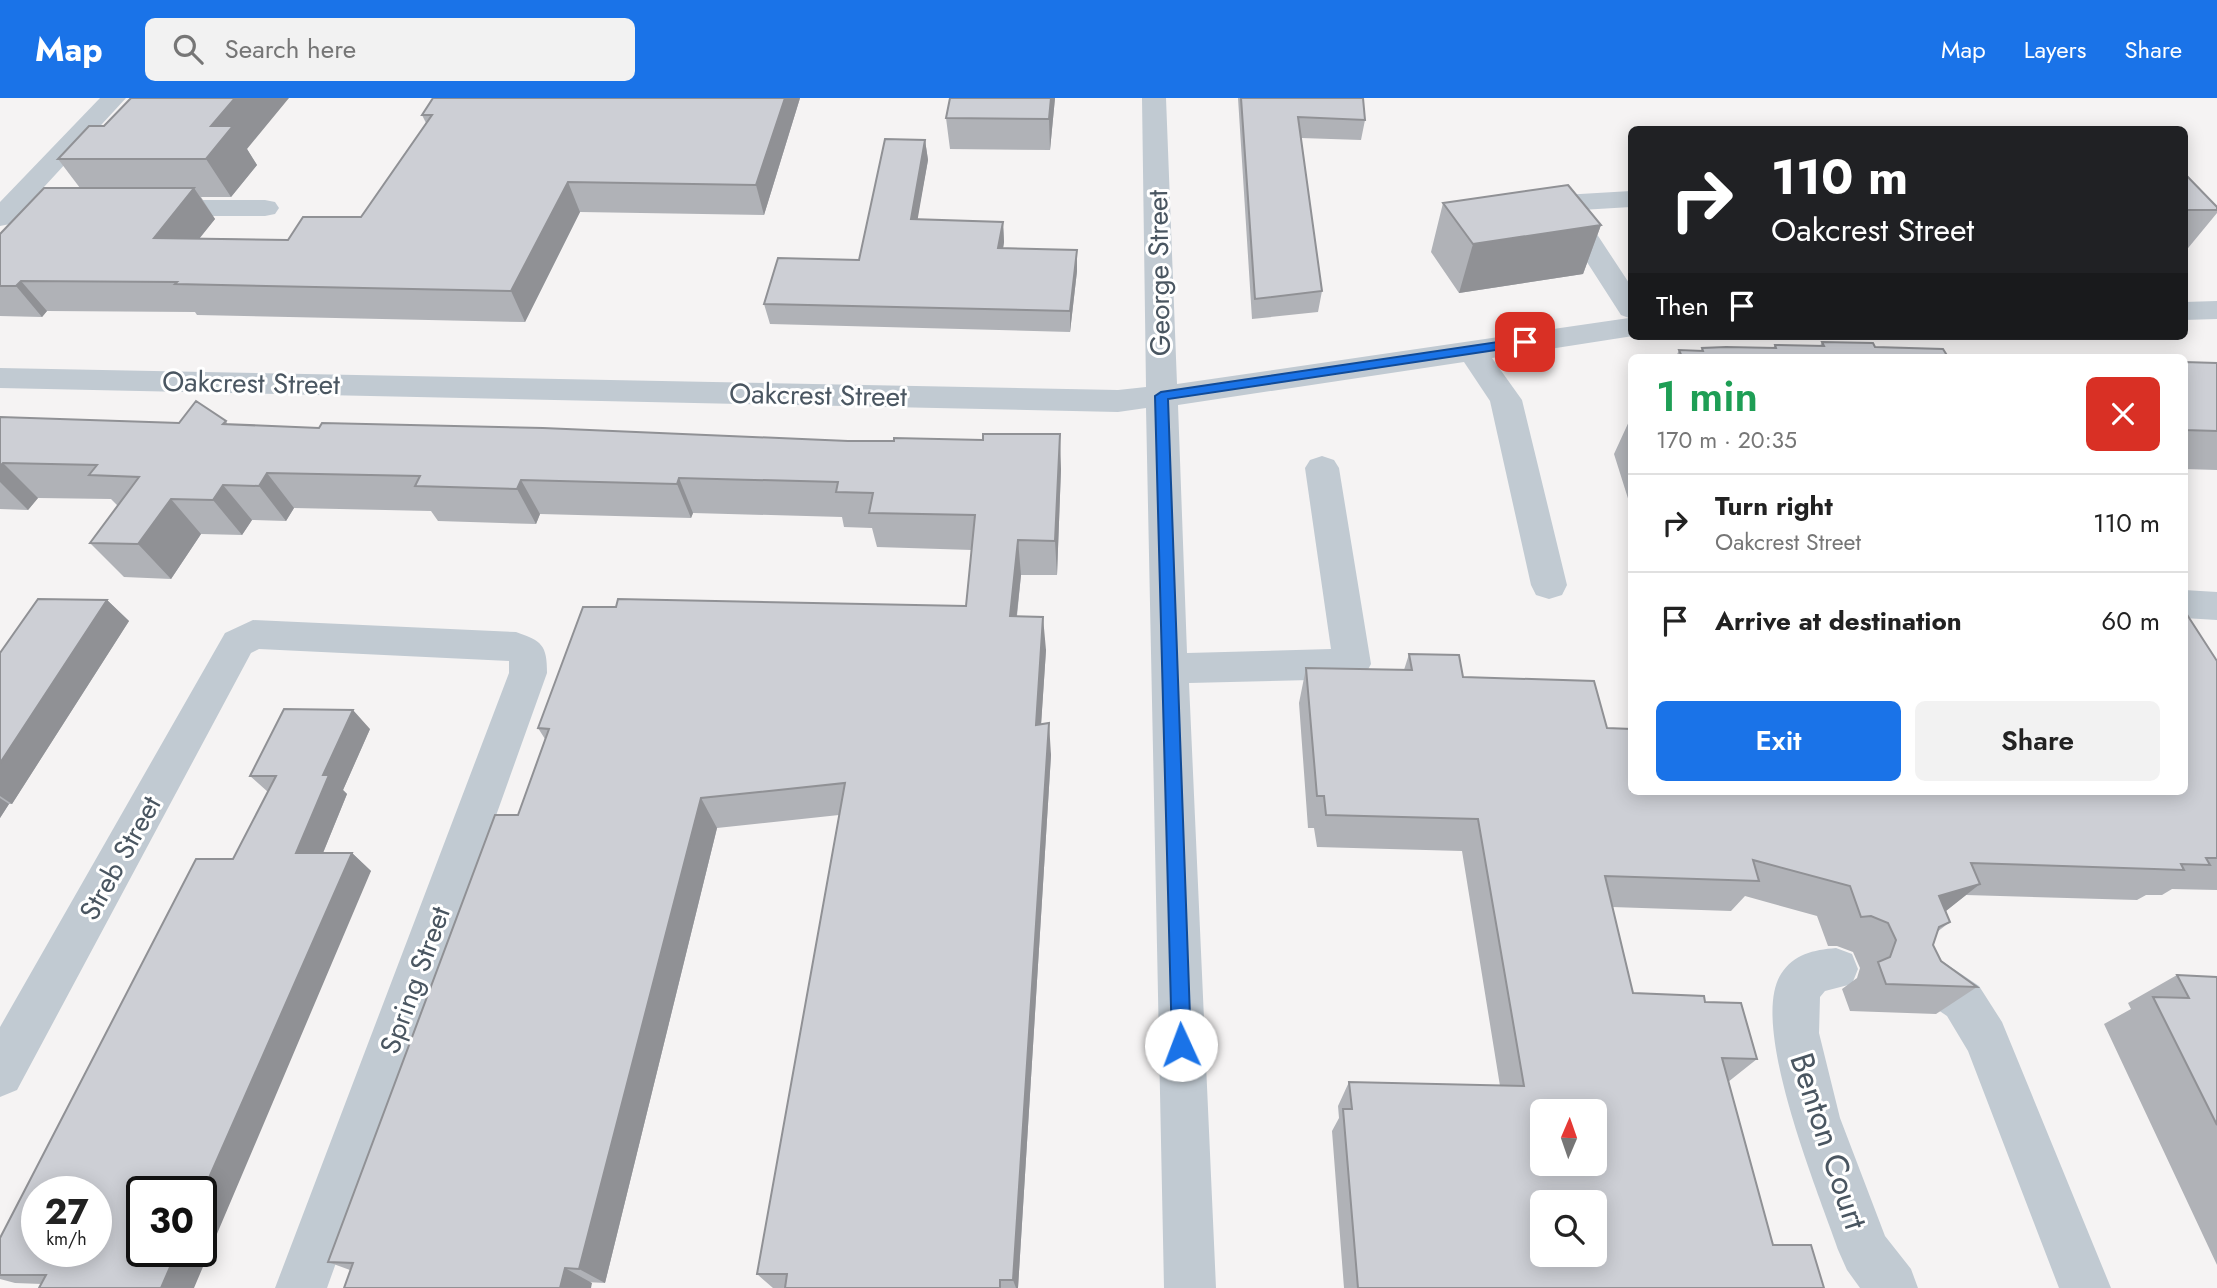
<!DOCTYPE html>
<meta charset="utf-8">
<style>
body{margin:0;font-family:Jost,sans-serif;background:#f2f2f2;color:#222;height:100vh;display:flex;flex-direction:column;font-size:26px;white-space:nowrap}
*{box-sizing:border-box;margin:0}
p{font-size:23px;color:#767676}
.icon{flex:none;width:38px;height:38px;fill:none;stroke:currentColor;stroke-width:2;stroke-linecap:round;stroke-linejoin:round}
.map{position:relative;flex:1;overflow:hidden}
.details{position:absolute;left:1628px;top:256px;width:560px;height:441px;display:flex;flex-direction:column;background:#fff;border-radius:10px;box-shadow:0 4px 18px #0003}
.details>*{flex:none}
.hud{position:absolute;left:1628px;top:28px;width:560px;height:214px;border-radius:10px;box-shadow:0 4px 18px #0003;background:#202124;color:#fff;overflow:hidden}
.needle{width:46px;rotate:2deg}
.controls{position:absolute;left:1530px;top:1001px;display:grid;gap:14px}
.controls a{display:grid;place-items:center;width:77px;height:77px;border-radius:10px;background:#fff;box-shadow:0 4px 18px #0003;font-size:35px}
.speed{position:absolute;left:21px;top:1078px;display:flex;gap:14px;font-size:35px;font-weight:700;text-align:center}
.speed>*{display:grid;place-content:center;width:91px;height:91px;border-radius:50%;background:#fff;box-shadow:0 4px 18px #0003;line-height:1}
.speed small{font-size:18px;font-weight:400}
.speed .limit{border:4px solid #111;border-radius:10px;background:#fff;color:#111}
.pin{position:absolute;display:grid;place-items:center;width:60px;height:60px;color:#fff;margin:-30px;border-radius:14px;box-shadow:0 4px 10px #0006}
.me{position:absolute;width:77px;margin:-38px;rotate:358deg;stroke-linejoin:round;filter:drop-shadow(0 0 5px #0008)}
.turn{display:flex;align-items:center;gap:24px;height:147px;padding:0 28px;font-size:32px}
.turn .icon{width:91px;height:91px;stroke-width:2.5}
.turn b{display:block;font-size:49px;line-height:60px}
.then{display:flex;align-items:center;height:66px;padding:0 28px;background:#0003;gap:14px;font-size:26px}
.round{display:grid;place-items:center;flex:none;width:74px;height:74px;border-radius:10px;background:#f2f2f2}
.overview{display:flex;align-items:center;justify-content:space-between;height:119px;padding:0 28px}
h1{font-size:42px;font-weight:600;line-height:52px;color:#1e9e55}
.primary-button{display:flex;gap:14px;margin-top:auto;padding:14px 28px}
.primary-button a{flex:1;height:80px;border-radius:10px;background:#1a73e8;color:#fff;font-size:28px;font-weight:600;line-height:80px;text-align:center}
.primary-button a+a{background:#f2f2f2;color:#222}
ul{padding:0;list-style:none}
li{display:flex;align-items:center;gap:21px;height:98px;padding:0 28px;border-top:2px solid #e0e0e0}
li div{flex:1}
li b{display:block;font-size:26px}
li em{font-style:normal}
header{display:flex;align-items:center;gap:42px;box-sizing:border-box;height:98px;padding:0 35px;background:#1a73e8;color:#fff}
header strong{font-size:33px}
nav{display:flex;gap:38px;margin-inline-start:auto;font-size:24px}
.search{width:490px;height:63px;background:#f2f2f2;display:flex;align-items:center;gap:18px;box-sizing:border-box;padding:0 24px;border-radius:10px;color:#767676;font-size:26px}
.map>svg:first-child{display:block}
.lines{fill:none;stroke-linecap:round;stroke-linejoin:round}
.minor{fill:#c1cad2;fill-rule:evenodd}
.wall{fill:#b0b2b7}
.shaded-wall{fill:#909195}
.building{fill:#cdcfd5;stroke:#909195;stroke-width:2;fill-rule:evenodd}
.route{fill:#1a73e8;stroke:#114b97;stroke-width:2}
.labels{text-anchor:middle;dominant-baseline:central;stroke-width:6;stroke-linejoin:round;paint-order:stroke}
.street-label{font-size:28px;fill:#4a5661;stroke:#fff}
.near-street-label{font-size:33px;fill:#4a5661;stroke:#fff}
</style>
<header>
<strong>Map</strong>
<div class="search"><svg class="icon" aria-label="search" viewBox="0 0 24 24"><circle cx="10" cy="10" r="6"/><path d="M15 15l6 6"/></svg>Search here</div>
<nav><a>Map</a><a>Layers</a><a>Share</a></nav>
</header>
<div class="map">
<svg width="2217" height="1190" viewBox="0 0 2217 1190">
<rect width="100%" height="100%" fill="#f5f3f3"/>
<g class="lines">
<path class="minor" d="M100,0h26l-94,102 56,2 4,6 -4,6 -71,2 -7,8 -10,2v-24z
M1142,0h24l11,286 452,-66 -8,-3 -72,-112 4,-6 10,-2 68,-4v16l-50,3 50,76 2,50 -141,22 30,42 45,185 -5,10 -13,4 -13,-4 -5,-10 -41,-184 -26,-39 -286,43 9,248 144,-4 -26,-181 5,-8 12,-4 12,4 5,8 32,196 -6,11 -13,4 -163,4 27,605h-52l-18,-880 -28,4 -1118,-24v-20l1118,22 28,-3z
M156,102h109l10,2 4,6 -4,6 -10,2h-109l-10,-2 -4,-6 4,-6z
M2217,203v18l-33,1v-18z
M2184,492l33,2v28l-33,-2z
M253,522l263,12c26,9 31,13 31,41l-220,615h-52l234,-615v-12l-250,-12 -8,4 -234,437 -17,7v-70l225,-394z
M1836,850l16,6 6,15 -6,15 -27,7 -5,6 -1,36 21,85 45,118 26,33 7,19h-58l-13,-18 -8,-18c-19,-56 -91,-227 -58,-278 13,-20 32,-24 55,-26z
M1920,853l16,6 43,29 23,36 109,266h-52l-91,-237 -21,-35 -43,-29 -6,-15 6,-15z"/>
</g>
<path class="wall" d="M433,0h367l-36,117 -184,-3 -55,110 -328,-7 -2,-3 -148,-1 -5,6 -42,-1v-82l80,-46 -22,-29 189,-10 10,16 -26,32h-30l14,22 -16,19 89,2 73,-23 65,-94 -4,-8z
M1055,0l-5,52 -100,-1 -4,-31z
M1238,0h125l2,22 -4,20 -60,-2 21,153 -4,21 -66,7z
M925,42l3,20 -11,59 86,3 1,20 -1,6 74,23 -7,61 -300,-8 -6,-20 95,-44z
M2184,75l33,34v6l-33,40z
M1443,105l158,22 -18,49 -124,19 -28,-41z
M1822,244l53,5 73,10h-272l3,-7 22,1 1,-3h71l2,-3 45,1z
M2184,264l33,1v107l-33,-1z
M0,319l179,6 47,-2 2,4 833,44 -4,106h-36l-4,41 29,34 -5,74 10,31 -33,533h-245l-16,-14 82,-459 -122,13 -112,455 -255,-13 -22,-8 190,-447 27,-76 -7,-11 78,-121 350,-1 6,-56 -95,-3 -5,-19 -28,-1 -2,-10 -149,-4 -2,5 -151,-4 -4,10 -98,-3 -7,-10 -137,-3 -8,13 -34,-1 -10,15 -41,-1 -30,45 -47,-2 -34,-34 28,-37 -7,-7 -73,-1 -10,12 -28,-1z
M1631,319v91l-17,-54z
M107,502l22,21 -117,183h-3l-9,14v-165z
M1409,556l54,23 144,51 577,63 33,-130v229l-45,-1 -10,6h-16l-9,5 -171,-5 -20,16 4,11 -13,10 -4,13 8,16 36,26 -41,27 -86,-3 -8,-22 15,-11 3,-10 -7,-16 -16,-6h-9l-11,-30 -72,-20 -14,15 -119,-4 21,86 72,9 52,57 -29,23 45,163 51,43h-480l-12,-157 7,-13 -1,-12 11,-24 151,4 -38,-235 -145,-4 -3,-19h-6l-9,-125 7,-35 98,2z
M370,631l-27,61 4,4 -24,59h29l19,18 -329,413 -27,-1 -15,-4v-41l233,-379 35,-67 -18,-16z
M2177,877l40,2v288l-113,-241 27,-15 -3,-6z"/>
<path class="shaded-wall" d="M235,0h54l-42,51 10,16 -26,32 -25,-38 5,-33z
M785,0h15l-36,117 -8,-30z
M1051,0h4l-5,52 -1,-31z
M925,42l3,20 -14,80 -3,-21z
M568,84l12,30 -55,110 -14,-31z
M194,90l21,31 -39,49 -22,-30z
M1003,124l1,20 -4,26 -2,-20z
M1601,127l-18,49 -124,19 14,-49z
M1077,152v21l-7,61v-21z
M21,183l26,30 -5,6 -26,-31z
M1060,336l1,35 -4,106 -2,-34z
M3,365l35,35 -10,12 -28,-28v-16z
M267,375l27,35 -8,13 -27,-35z
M679,380l14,35 -2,5 -14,-34z
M521,382l19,34 -4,10 -19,-35z
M223,387l29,35 -10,15 -29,-35z
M171,401l30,35 -30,45 -33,-35z
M1018,442l3,35 -8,74 -3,-33z
M107,502l22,21 -117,183 -12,-8v-33z
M1043,519l3,33 -7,106 -3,-31z
M353,612l17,19 -27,61 4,4 -31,76 -20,-17 27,-78z
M1049,625l2,32 -33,533h-2l-3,-8z
M0,700l9,6 -9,14z
M701,700l16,30 -112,455 -26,-14z
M352,755l19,18 -177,417h-33l16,-37h24v-55z
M1980,786l-38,30 -3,-18z
M565,1170l27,15 -1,5h-31z"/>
<path class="building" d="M131,0h104l-24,28h22l-27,33h-148l31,-33h15z
M433,0h352l-29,87 -188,-3 -57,109 -336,-7 2,-2 -156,-1 -5,5h-16v-52l44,-46h150l-40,50 134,2 15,-23h58l71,-102h-10z
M950,0h101l-2,21 -103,-1z
M1241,0h122l2,22 -67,-3 24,174 -67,8z
M885,41l40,1 -14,79 92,3 -5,26 79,2 -7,61 -306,-7 14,-46 81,2z
M2184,75l33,34v3h-33z
M1568,87l33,40 -128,19 -30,-41z
M1822,244l51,1 2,4 68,2 5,8h-266l-3,-7 24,1 -1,-3 24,-1 50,1 -1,-3 49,1z
M2184,264l33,1v68l-33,-1z
M196,303l30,20 -3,3 96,4 3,-5 221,5 305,13h46v-3l89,2v-6h77l-5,107 -37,-1 -8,76 33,1 -7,108 13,-2 -36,557h-13v8h-215l2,-14h-30l88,-491 -144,15 -122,471 -14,-1 -5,20h-216l9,-25 -25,-1 167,-447h23l31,-86 -11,-1 45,-121h33l2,-8 348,7 9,-91 -106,-2 4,-20 -37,-1 2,-10 -159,-4 -2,6 -156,-4 -4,9 -102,-3 5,-10 -153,-3 -8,13 -36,-1 -10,15 -42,-1 -33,45 -48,-1 49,-66 -50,-2 8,-10 -94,-2 -3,3v-49l179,6z
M38,501l69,1 -107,163v-110z
M2184,512l33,51v197h-11l4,7 -29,-1 3,6 -213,-7 9,21 -41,12 11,26 -11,5 -6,18 8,16 36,26 -91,-3 -8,-22 12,-5 6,-17 -8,-17 -17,-7 -10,1 -11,-31 -97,-26 6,21 -154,-5 28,117 71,3 1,6 36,1 16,56 -35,-1 51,187h38l13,43h-466l-15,-179h9l-3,-27 175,4 -46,-267 -152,-4 -2,-19h-7l-11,-128 106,2 -3,-16 50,1 4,22 131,4 13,47 24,1v62h553zM1542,1013h52v53h-52zM1542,1104h52v53h-52z
M284,611l69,1 -30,65h6l-33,78h56l-151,343v-4h-59v59h35l-16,37h-122l7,-13h-46v-37l196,-379h37l43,-83h-26zM37,1094h59v59h-59z
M2177,877l40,2v148l-64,-128 36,1z"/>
<path class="route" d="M1525,240l6,4 -2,3 -361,54 23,646 -3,7 -7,3 -6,-3 -3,-7 -17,-649 6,-4z"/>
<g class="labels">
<g class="street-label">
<text transform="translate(1159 175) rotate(-91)">George Street</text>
<text transform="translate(251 285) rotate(1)">Oakcrest Street</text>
<text transform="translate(818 297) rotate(1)">Oakcrest Street</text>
<text transform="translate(120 760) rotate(-61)">Streb Street</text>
<text transform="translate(415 882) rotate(-70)">Spring Street</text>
</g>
<g class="near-street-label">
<text transform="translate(1829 1043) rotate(72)">Benton Court</text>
</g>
</g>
</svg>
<div class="controls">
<a><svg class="needle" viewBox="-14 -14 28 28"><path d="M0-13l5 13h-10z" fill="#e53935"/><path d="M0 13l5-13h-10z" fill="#767676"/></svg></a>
<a><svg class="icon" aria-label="search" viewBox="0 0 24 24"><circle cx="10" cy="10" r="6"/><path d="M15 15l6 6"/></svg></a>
</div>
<div class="speed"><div>27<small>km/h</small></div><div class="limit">30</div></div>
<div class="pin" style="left:1525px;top:244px;background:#d93025"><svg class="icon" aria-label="arrive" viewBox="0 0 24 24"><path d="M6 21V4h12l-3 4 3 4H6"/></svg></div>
<svg class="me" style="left:1181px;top:947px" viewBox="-20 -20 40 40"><circle r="19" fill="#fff"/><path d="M0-13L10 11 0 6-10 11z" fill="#1a73e8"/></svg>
<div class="hud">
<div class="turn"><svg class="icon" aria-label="right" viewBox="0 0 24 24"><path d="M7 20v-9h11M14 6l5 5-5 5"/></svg><div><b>110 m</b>Oakcrest Street</div></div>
<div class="then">Then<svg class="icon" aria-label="arrive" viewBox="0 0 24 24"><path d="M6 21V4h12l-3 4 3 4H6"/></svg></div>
</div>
<section class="details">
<div class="overview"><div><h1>1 min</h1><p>170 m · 20:35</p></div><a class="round" style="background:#d93025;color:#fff"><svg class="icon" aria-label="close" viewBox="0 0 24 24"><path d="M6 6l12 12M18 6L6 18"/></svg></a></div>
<ul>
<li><svg class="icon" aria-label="right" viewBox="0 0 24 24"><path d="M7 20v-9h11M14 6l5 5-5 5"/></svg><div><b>Turn right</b><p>Oakcrest Street</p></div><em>110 m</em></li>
<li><svg class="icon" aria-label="arrive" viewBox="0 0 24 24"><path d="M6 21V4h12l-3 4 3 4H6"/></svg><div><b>Arrive at destination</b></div><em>60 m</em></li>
</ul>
<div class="primary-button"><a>Exit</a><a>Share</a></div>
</section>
</div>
